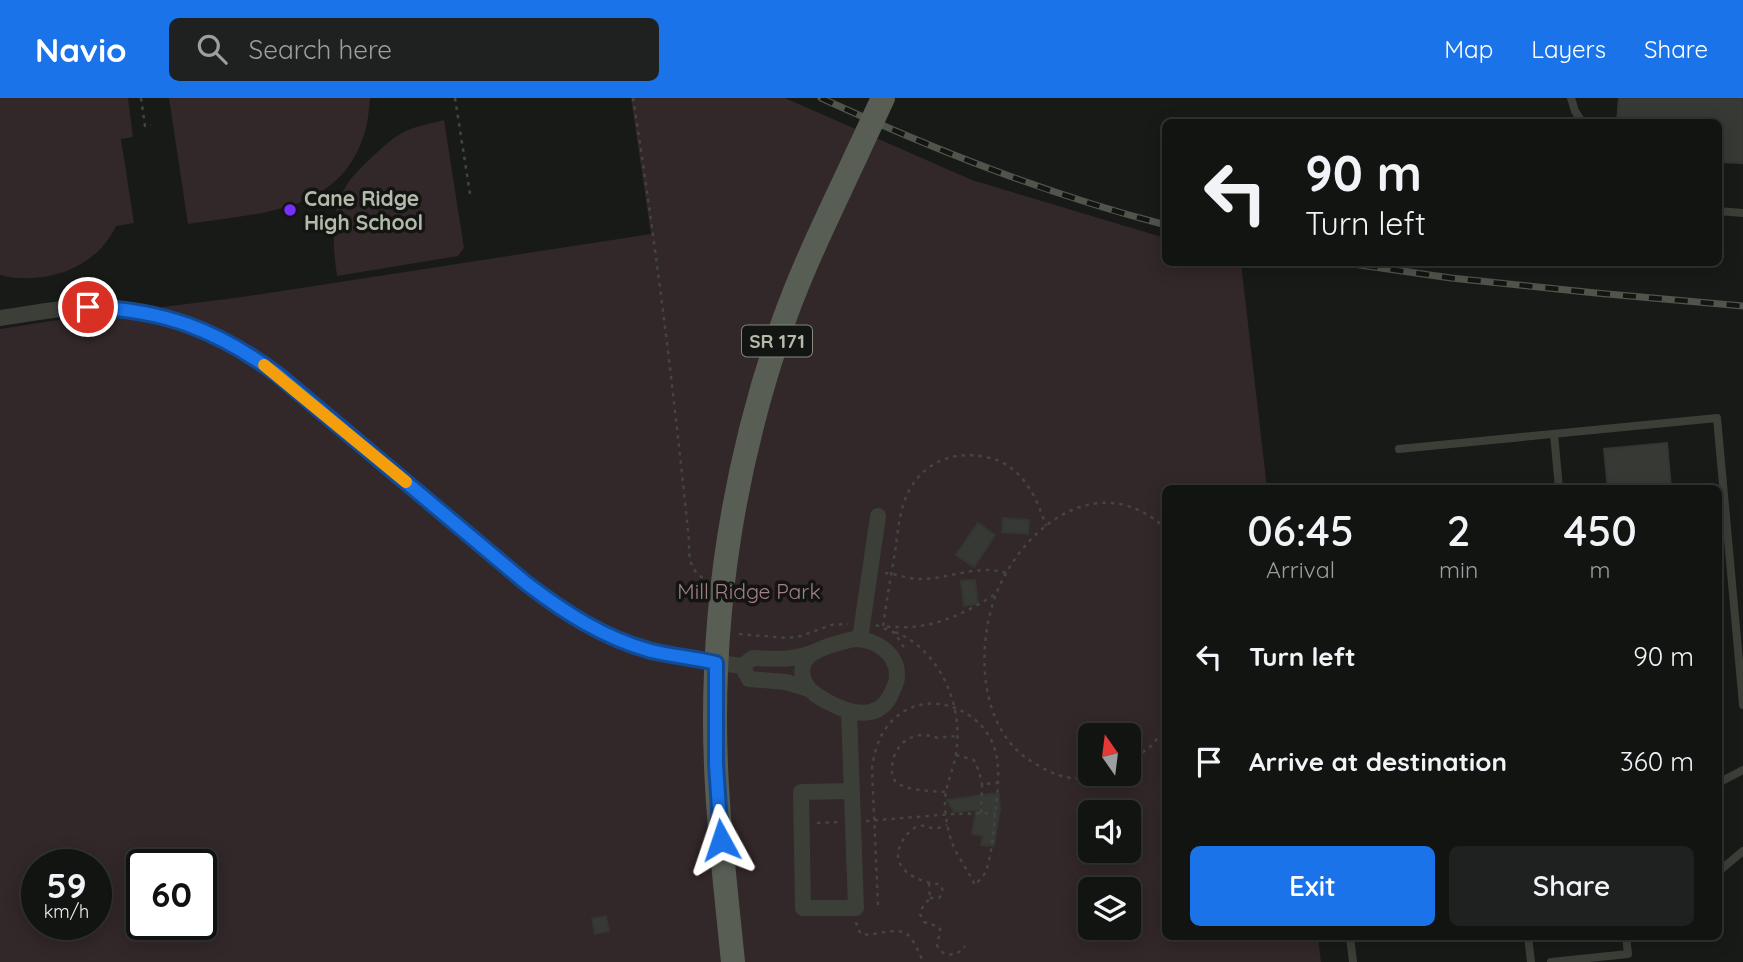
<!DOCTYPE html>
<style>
body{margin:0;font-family:Quicksand,sans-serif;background:#1f2120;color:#f1f3f6;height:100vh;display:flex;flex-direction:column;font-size:26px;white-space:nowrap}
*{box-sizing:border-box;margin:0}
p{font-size:23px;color:#9c9e9f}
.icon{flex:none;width:38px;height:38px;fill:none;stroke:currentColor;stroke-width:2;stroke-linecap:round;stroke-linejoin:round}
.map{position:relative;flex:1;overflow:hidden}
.side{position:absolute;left:1162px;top:387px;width:560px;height:455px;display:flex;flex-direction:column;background:#121412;border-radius:10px;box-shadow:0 4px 18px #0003,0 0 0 2px #313332}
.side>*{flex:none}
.hud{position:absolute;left:1162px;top:21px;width:560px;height:147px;border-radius:10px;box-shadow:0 4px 18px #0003,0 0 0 2px #313332;background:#121412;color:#f1f3f6;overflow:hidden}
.needle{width:46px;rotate:346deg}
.tools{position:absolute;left:1078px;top:625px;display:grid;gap:14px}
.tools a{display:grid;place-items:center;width:63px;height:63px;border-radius:10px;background:#121412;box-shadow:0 4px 18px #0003,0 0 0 2px #313332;font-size:35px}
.speed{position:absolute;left:21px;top:751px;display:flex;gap:14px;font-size:35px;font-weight:700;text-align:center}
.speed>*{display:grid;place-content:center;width:91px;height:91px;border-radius:50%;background:#121412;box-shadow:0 4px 18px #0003,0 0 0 2px #313332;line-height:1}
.speed small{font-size:18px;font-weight:400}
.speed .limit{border:4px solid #111;border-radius:10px;background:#fff;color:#111}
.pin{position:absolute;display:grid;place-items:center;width:60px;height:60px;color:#fff;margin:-30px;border:4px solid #fff;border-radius:50%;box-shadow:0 2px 7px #0007}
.me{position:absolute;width:77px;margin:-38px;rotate:355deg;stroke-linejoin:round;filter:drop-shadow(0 0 5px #0008)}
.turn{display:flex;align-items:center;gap:24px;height:147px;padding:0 28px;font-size:32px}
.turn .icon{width:91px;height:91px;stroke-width:2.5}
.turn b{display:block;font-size:49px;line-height:60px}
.eta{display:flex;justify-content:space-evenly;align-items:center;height:119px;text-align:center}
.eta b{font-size:42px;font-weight:600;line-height:49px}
.cta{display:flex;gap:14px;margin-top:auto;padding:14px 28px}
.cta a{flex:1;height:80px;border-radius:10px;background:#1a73e8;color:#fff;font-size:28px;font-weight:600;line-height:80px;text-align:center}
.cta a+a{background:#1f2120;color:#f1f3f6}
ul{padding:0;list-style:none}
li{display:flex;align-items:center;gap:21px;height:105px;padding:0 28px}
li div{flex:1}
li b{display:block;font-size:26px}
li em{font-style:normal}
header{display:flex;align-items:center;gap:42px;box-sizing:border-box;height:98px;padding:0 35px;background:#1a73e8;color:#fff}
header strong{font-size:33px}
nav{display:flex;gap:38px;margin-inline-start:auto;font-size:24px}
.search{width:490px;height:63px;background:#1f2120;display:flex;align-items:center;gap:18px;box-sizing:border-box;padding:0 24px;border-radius:10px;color:#9c9e9f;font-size:26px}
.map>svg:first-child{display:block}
.green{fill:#322729;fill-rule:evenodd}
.building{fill:#363934;stroke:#333631;stroke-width:2}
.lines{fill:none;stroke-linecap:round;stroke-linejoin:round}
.path{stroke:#43463e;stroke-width:2.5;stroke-dasharray:3.5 5;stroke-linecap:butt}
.service{stroke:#3b3f38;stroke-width:8}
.minor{stroke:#3b3f38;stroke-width:16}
.primary{stroke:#595e54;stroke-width:24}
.rail-casing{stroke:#50544b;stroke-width:7}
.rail{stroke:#131512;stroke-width:4.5;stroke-dasharray:13;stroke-linecap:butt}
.primary-bridge{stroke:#595e54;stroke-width:24}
.route-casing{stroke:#114b97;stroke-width:18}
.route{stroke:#1a73e8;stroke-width:12}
.slow{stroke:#f59e0b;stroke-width:12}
.poi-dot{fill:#792efb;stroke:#131512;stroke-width:2.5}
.labels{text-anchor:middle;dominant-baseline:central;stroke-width:7;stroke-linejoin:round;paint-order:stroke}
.shield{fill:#131512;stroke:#84887c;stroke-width:2}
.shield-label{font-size:19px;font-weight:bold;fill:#b4baa9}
.poi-label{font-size:21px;font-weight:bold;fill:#b4baa9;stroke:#131512;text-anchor:start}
.park-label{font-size:21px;fill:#a67f88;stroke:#131512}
</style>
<header>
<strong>Navio</strong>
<div class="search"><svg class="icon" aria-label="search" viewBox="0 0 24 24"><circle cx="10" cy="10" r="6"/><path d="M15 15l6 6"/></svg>Search here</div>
<nav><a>Map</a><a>Layers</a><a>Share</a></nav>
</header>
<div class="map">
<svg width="1743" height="864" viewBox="0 0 1743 864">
<rect width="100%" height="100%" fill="#181a18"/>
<path class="green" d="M0,0h128l5,39 -12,2 13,84 -18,3c-20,43 -72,60 -116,49z
M169,0h201c-1,12 -2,25 -6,37 -25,79 -107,78 -176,89z
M631,0h154l187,82 193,58 1,24 75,1 26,225h-101v448h152l3,26h-1321v-633l51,-8 191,-24 409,-63zM1090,637h39v39h-39zM1090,714h39v38h-39zM37,766h59v60h-59zM142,766h59v60h-59zM1090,791h39v39h-39z
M444,22l20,128 -6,8 -121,20c-4,-28 -7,-60 7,-86 6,-13 18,-23 28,-33 10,-9 19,-18 30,-24 13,-7 28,-9 42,-13z"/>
<path class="building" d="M1619,0h124v65l-25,-1v-40h-101z
M1667,345l4,45h-63l-4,-39z
M1003,420l26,2 -1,14 -26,-2z
M978,425l17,12 -21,32 -18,-12z
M975,482l3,24 -14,2 -3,-25z
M990,696h9l1,16 -6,36 -13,-1 2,-9 -11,-2 4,-24 -22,2 -7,-12z
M606,818l3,15 -14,3 -3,-15z"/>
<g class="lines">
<path class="path" d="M141,0l4,28 6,-1
M455,0l15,96
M633,0c23,147 41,295 56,443 0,17 0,28 15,38
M885,475c13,1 26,7 39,6 27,-1 55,-15 82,-6
M994,497c-25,16 -53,30 -83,32 -9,1 -19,-1 -28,0 3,-23 7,-46 11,-69 3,-17 4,-36 9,-53 12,-38 45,-56 83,-48 35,7 50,38 60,69
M876,527l19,8 11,18
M739,536l49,4 13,-2 30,-11 17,-1
M956,657l18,5 5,11 3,13
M1129,665l22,-17 15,-18
M1104,676c-28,9 -45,4 -70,-11 -58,-33 -59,-124 -34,-178 30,-65 104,-115 166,-56
M945,694c-13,-1 -39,-1 -49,-10 -5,-5 -5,-14 -3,-21 3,-15 15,-26 31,-26 6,0 11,3 17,3 6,-1 9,-3 16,-1
M981,715l1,-29 15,-1
M866,723l87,-7 42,-1
M817,725l21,-1
M929,785l1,15 -8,10 -2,6 4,8c21,7 17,3 13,23 5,13 21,12 28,1
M930,800h9c4,-4 5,-10 0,-14 -19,-1 -51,-15 -38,-40 3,-7 8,-13 15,-17 8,-4 12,2 21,1 2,0 8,-2 10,-3
M878,807l-6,-136c2,-17 7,-35 20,-48 33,-35 91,-13 103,29 6,20 2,44 0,65 0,11 -5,49 -10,58 -2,4 -7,8 -10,12 -5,-10 -10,-18 -16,-28 -9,-14 -13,-34 -14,-51 -1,-19 8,-34 11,-52 8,-48 -16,-106 -64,-123
M856,824l2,7 3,5c15,3 38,-10 49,3 6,7 9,18 14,25"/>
<path class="service" d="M1571,0l4,13 7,11
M1718,113l25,2
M1554,336l5,54
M1399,351l318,-31 26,287
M1718,685l25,-13
M1718,774l25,-21
M1350,838l3,26
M1528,838l3,26
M1551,864l77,-8 -2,-18"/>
<path class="minor" d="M0,220c29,-4 57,-10 86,-11 71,-2 135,25 191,67l249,209c23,18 47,36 73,48 46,21 94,29 143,35l11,-8c23,1 38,3 61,-6
M854,541c21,0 44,14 43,38 0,5 -3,11 -5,15 -12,30 -42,22 -64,10 -5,-3 -10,-5 -14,-9 -14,-10 -17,-30 -1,-40 11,-7 28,-11 41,-14z
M860,541l18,-123
M742,568l7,13 37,3 23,7
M849,613l7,197h-53l-2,-116 51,-1"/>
<path class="primary" d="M733,864c-8,-81 -18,-161 -18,-242 0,-136 24,-272 69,-400 20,-56 47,-110 72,-164"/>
<g class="rail-casing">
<path id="rail" d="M821,0c112,51 225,96 345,127
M1339,164l112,16 145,15 147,13"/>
</g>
<use href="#rail" class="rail"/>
<path class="primary-bridge" d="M856,58l27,-58"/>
</g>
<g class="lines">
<g class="route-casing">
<path id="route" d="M88,209c76,3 127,22 189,67l249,209c39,30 78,55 125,68 22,5 44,7 65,12v101l5,76"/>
</g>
<use href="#route" class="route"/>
<path class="slow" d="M264,267l142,117"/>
</g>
<circle class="poi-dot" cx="290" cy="112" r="7"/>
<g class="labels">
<rect class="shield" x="742" y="227.5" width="70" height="31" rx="5"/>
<g class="shield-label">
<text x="777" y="243">SR 171</text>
</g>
<g class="poi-label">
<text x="304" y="100">Cane Ridge<tspan x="304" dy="24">High School</tspan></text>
</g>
<g class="park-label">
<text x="749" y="493">Mill Ridge Park</text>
</g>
</g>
</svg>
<div class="tools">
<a><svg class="needle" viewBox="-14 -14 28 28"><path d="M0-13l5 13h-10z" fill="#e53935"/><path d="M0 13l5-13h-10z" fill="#9c9e9f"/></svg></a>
<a><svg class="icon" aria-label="sound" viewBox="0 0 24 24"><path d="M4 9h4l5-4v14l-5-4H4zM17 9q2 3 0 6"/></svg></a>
<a><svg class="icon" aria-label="layers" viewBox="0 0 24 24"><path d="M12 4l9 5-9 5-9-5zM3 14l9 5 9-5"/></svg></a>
</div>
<div class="speed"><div>59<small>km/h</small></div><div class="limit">60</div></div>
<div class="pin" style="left:88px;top:209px;background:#d93025"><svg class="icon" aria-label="arrive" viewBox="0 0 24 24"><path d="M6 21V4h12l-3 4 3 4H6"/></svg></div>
<svg class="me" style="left:721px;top:742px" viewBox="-20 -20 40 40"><path d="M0-17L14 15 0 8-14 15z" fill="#1a73e8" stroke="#fff" stroke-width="4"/></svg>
<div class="hud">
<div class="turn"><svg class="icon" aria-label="left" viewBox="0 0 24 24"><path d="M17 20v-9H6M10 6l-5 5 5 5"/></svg><div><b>90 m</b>Turn left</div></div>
</div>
<section class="side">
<div class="eta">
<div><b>06:45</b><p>Arrival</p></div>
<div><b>2</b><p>min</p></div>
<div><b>450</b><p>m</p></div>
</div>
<ul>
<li><svg class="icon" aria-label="left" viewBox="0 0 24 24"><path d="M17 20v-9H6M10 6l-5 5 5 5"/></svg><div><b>Turn left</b></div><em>90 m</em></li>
<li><svg class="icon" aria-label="arrive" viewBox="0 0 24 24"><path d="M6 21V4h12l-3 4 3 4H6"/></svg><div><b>Arrive at destination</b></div><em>360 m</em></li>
</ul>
<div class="cta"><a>Exit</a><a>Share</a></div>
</section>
</div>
